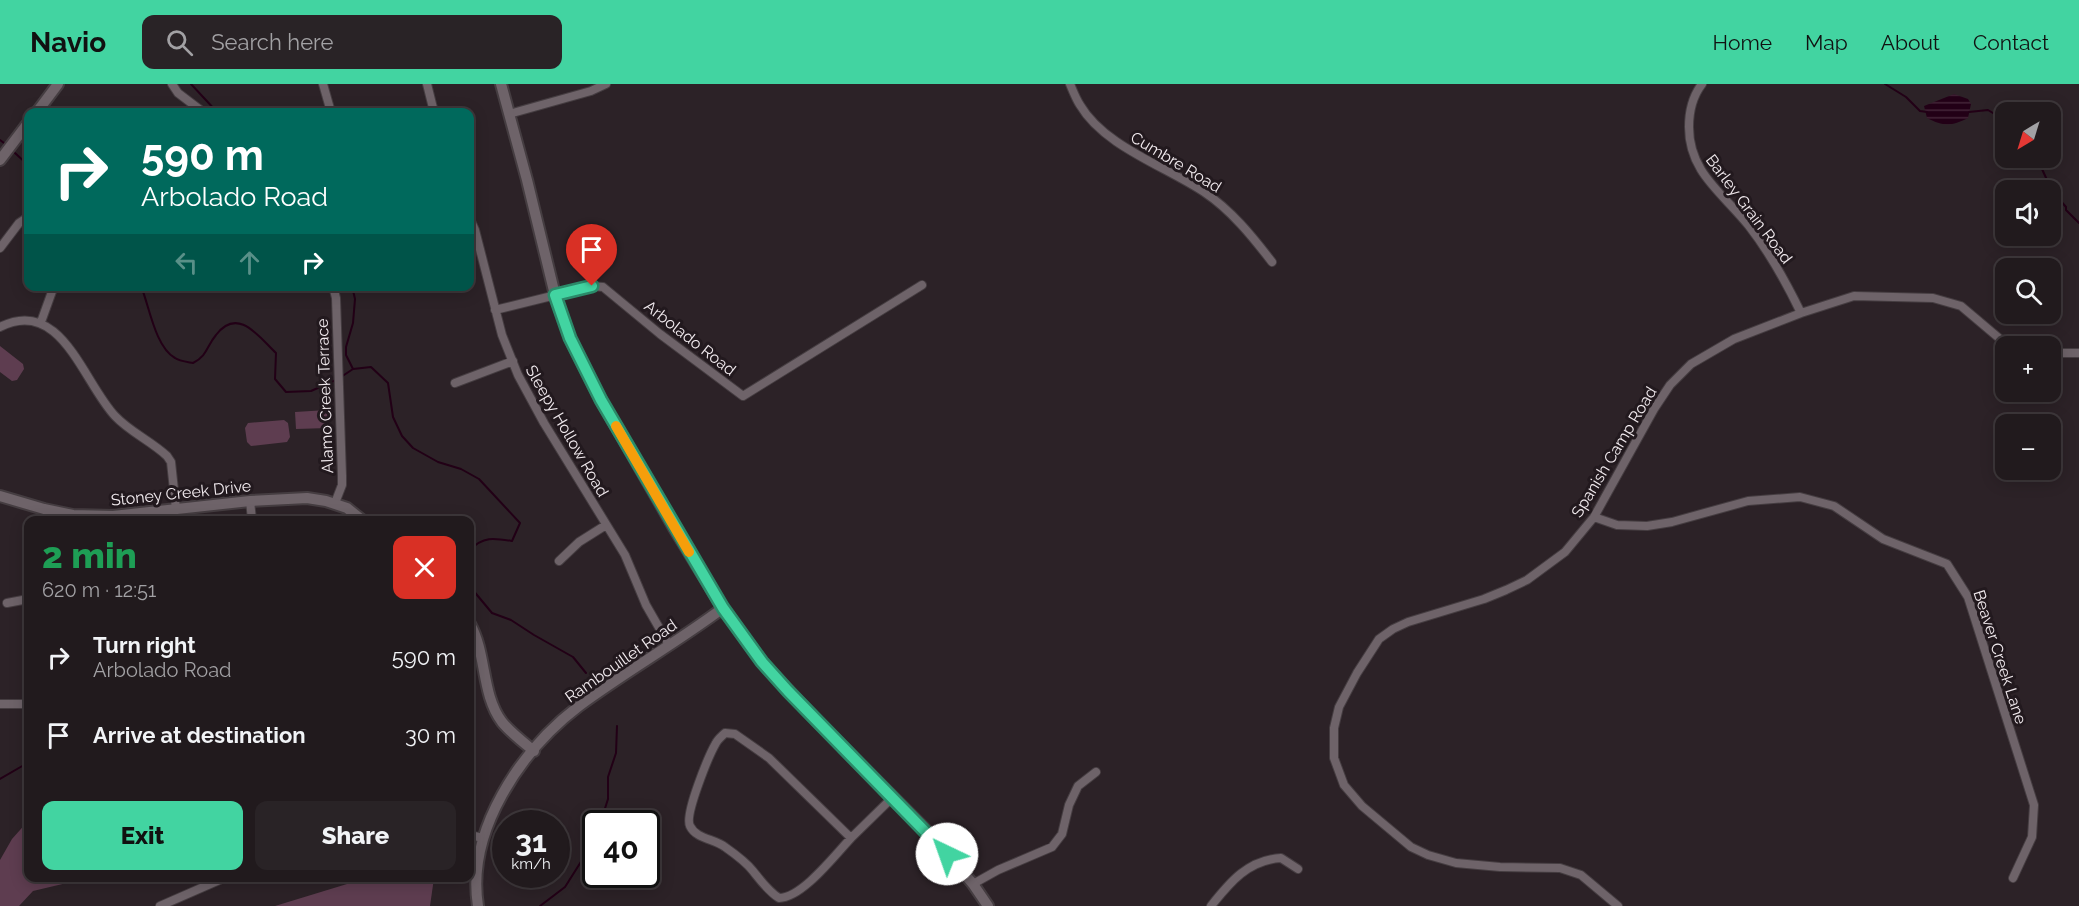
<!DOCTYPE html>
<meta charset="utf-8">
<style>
body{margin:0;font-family:Raleway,sans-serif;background:#292326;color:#f1f3f6;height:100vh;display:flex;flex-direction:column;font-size:22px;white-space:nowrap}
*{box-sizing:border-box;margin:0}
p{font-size:20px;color:#a2a1a4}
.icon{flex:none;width:33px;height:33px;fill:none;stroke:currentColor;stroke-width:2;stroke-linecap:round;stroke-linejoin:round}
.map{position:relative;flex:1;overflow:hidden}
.panel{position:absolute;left:24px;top:432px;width:450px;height:366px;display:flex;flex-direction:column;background:#211a1d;border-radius:12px;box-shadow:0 3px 15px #0003,0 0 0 2px #3e383b}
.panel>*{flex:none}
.top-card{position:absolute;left:24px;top:24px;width:450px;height:183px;border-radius:12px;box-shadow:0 3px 15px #0003,0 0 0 2px #3e383b;background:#00695c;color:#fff;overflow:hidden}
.needle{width:39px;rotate:218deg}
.fabs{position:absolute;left:1995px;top:18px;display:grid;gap:12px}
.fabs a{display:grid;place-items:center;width:66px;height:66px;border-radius:12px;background:#211a1d;box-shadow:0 3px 15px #0003,0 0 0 2px #3e383b;font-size:30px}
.speed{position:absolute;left:492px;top:726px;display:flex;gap:12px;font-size:30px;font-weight:700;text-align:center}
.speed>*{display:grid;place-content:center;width:78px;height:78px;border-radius:50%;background:#211a1d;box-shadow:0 3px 15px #0003,0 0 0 2px #3e383b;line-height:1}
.speed small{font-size:15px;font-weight:400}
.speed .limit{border:3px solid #111;border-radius:9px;background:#fff;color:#111}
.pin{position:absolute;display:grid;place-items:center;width:51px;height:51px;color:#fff;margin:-62px -26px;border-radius:50% 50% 50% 0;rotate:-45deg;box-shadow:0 0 6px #0007}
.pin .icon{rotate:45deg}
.me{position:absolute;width:66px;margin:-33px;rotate:318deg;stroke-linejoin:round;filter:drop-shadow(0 0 4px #0008)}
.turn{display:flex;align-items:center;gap:21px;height:126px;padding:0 18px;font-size:27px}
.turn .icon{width:78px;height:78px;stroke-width:2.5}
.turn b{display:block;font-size:42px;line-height:51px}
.lanes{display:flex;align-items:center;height:57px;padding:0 18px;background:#0003;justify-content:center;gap:30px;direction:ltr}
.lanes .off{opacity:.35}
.round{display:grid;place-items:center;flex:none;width:63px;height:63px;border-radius:12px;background:#292326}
.summary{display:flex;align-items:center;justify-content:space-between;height:102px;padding:0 18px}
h1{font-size:36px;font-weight:800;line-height:45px;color:#1e9e55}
.cta{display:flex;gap:12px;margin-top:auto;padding:12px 18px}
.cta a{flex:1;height:69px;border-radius:12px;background:#42d4a1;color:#111;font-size:24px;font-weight:800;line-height:69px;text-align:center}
.cta a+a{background:#292326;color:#f1f3f6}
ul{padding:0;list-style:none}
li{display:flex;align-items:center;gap:18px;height:78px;padding:0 18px}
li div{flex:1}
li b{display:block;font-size:22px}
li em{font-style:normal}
header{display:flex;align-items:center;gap:36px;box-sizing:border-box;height:84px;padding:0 30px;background:#42d4a1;color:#111}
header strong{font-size:28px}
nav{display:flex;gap:33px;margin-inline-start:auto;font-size:21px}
.search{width:420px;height:54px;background:#292326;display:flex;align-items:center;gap:15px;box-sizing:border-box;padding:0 21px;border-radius:12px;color:#a2a1a4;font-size:22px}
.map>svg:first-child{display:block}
.green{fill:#5e3d50}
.water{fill:url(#water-rules)}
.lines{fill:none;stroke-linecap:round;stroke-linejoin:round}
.stream{stroke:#220016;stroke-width:2}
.street-casing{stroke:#453d41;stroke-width:10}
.secondary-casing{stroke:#453d41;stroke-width:14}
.street{stroke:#6e6369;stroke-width:8}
.secondary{stroke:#6e6369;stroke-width:10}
.route-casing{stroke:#2b8a69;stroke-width:15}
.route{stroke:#42d4a1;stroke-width:10}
.slow{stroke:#f59e0b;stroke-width:10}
.labels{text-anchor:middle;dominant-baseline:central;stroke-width:6;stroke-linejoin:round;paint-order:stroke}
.street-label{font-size:16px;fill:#f2ebef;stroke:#22191e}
</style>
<header>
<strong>Navio</strong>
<div class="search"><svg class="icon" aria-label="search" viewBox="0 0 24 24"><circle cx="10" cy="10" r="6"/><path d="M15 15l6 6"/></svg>Search here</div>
<nav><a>Home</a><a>Map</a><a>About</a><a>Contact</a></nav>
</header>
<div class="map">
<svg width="2079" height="822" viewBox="0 0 2079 822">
<defs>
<pattern id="water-rules" width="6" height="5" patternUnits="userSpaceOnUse" patternTransform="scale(1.5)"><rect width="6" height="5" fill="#220016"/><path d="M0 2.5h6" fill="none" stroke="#432538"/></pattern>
</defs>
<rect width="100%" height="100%" fill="#2c2227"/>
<path class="green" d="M0,262l23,18 1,5 -7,11 -5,1 -12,-9z
M327,326l1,18 -32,1 -1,-17z
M284,336l4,3 2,14 -3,5 -36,4 -4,-4 -2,-14 3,-5z
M28,737v57h60l-55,13 -14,15h-19v-46l12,-21z
M381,794h53l-4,28h-155l72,-22z"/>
<path class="water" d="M1954,10l14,5 3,5 -3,14c-16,8 -24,9 -41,0l-3,-12z"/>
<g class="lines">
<path class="stream" d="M191,0l26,28
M1885,0l21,13 14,14 7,1
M1969,28l19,-2 18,11
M0,56l4,3
M15,69l13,12
M2037,74l15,33 14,16v3l13,13
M141,202c8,19 14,61 34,72 4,3 13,4 18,5 15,-8 13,-16 23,-28 22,-29 43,2 60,18l-1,26 11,13 25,-1 25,-11
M352,202l3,13 -2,24 -7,24v8l7,14
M341,293l12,-8 18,-2 17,16 5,34 9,19 11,12 25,14 23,7 18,10 41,44 -8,18c-18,-3 -29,-5 -42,9
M470,492l2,13 20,24 19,7 23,15 39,22 13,16
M0,695l24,-14 4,2
M600,740l8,-25v-22l8,-24 1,-27
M540,822l25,-19 31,-49"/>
<g class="street-casing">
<path id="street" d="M172,0l6,9 25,19
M323,0l8,28
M427,0l7,28
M1070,0c3,7 6,15 10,21 24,41 85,61 124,87 27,18 48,44 68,70
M1702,0c-10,13 -13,27 -13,43 0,46 34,66 60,99 21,27 37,56 52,87
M509,30l82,-23 15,-7
M470,135l5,11 27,105 16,40 26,48 81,132 21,50 23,40
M0,164l19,-25 6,-4 3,1
M333,202l3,12 6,178v9l-7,18
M495,226l97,-24 11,1 57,47 83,62 179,-111
M41,238l13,-36
M0,243c61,-31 83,55 115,89 15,16 36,25 52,40l4,6 5,47
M2050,269h29
M455,299l58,-22
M250,417l2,19
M161,427l1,9
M1594,433l23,8 30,1 25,-4 76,-21 52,-4 34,9 49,33 64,25 21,33 66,208 -2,32 -19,41
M559,477l20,-19 27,-17
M7,519l21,-4
M0,620h28
M725,649l10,1 34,24 82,80c-16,17 -49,60 -72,60 -11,-7 -18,-17 -26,-27 -7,-9 -18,-17 -28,-24 -10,-8 -29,-8 -35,-21 -6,-11 19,-71 26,-83 2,-4 6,-7 9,-10z
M470,751l13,3
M851,754l42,-41
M973,800l25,-14 54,-23 10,-13 7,-29 9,-19 18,-14
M160,822l64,-28
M1211,822c19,-24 37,-46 70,-48l17,11
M1618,822l-37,-31 -21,-7 -60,-1 -44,-4 -28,-8 -17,-8 -49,-41 -18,-21 -10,-27v-30l5,-21 18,-34 22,-34 14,-10 15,-7 76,-23 22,-9 21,-10 38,-28 29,-35 60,-108 16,-24 21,-21 43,-25 67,-26 53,-17 79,2 28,8 45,38 6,2"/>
</g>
<g class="secondary-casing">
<path id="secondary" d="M501,0l26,96 28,115 15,43 31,62 73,128 49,80 39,54 56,60 117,117 38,45 15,22
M37,28l21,-28
M0,76l28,-37
M0,412l44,13 29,6 40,1 137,-15 57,-3 19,3 21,7 15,12
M470,540c17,30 11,70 32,98 9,11 21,20 32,29
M478,822c-12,-75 43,-156 101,-200 46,-34 97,-63 144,-98"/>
</g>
<use href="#street" class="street"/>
<use href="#secondary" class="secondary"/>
</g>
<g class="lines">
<g class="route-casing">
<path id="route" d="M592,202l-37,9 15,43 31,62 122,208 39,54 26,29 159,163"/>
</g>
<use href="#route" class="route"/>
<path class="slow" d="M616,342l73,126"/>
</g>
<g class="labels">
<g class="street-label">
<text transform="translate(1176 78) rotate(31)">Cumbre Road</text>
<text transform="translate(1749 125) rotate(53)">Barley Grain Road</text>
<text transform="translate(690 254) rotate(38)">Arbolado Road</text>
<text transform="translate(325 312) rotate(-92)">Alamo Creek Terrace</text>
<text transform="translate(567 347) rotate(60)">Sleepy Hollow Road</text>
<text transform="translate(1614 368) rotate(-59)">Spanish Camp Road</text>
<text transform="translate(181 409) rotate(-6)">Stoney Creek Drive</text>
<text transform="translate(2000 573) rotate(72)">Beaver Creek Lane</text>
<text transform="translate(621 577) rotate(-35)">Rambouillet Road</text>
</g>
</g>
</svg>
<div class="fabs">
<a><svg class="needle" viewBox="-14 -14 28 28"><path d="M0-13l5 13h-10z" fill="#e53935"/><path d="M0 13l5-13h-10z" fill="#a2a1a4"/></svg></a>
<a><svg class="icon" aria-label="sound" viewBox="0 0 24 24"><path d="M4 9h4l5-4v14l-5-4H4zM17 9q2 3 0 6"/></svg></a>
<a><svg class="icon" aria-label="search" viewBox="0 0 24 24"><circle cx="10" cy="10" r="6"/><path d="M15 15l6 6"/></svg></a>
<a>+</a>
<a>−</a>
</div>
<div class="speed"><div>31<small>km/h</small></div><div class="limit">40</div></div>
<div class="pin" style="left:592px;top:202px;background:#d93025"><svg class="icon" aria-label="arrive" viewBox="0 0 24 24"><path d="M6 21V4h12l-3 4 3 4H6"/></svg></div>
<svg class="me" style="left:947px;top:770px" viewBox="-20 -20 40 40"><circle r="19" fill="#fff"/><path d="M0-13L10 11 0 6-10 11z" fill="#42d4a1"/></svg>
<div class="top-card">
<div class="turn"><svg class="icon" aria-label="right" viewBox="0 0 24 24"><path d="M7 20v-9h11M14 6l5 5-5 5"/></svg><div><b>590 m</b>Arbolado Road</div></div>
<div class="lanes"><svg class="icon off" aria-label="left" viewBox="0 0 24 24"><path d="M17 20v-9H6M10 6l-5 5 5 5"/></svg><svg class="icon off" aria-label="ahead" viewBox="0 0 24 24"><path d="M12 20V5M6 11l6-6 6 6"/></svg><svg class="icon" aria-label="right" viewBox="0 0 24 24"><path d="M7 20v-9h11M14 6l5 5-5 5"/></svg></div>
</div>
<section class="panel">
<div class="summary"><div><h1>2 min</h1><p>620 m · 12:51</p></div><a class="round" style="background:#d93025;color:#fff"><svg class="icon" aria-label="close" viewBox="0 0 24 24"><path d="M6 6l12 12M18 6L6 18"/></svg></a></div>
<ul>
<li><svg class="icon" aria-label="right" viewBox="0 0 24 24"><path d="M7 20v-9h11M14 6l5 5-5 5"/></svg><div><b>Turn right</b><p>Arbolado Road</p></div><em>590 m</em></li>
<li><svg class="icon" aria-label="arrive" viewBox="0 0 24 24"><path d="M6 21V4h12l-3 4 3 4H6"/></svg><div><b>Arrive at destination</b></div><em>30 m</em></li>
</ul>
<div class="cta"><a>Exit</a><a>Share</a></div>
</section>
</div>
